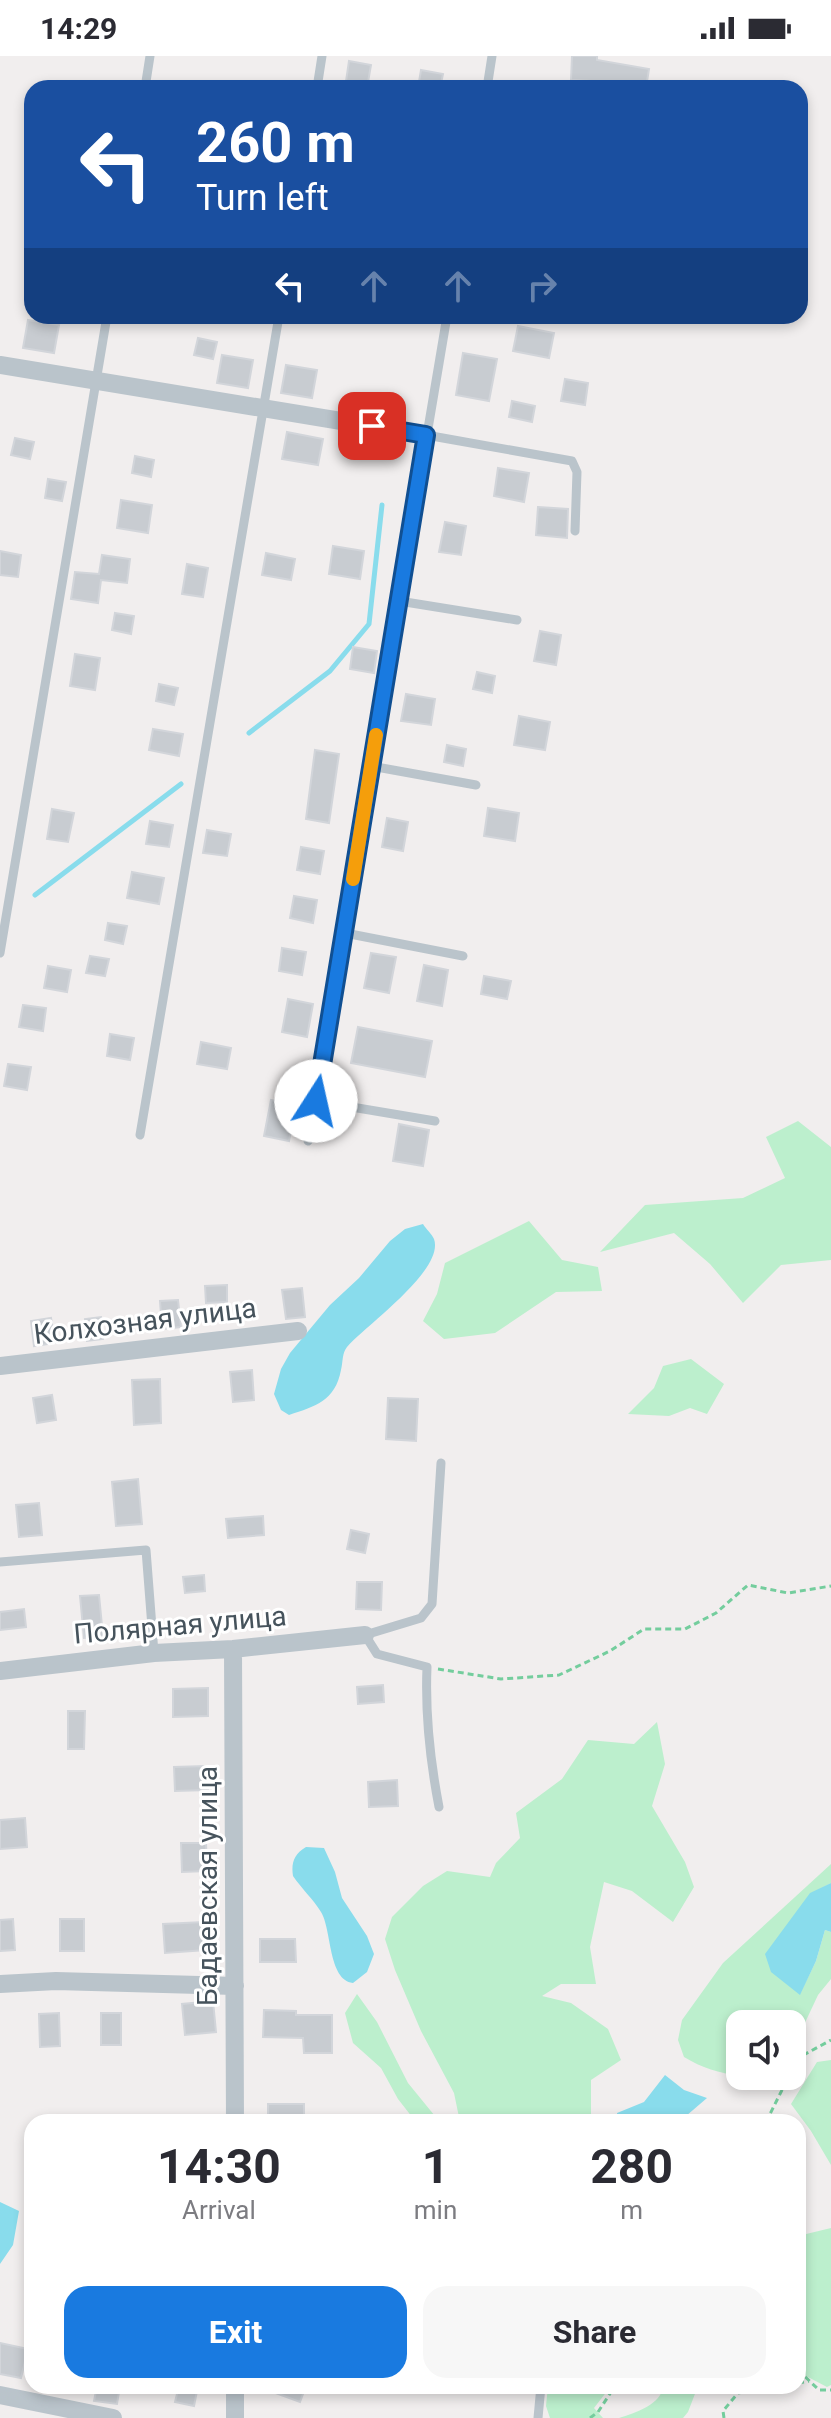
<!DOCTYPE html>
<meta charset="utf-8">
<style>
body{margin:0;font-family:Roboto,sans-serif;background:#f7f7f7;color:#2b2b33;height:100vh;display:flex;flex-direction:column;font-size:30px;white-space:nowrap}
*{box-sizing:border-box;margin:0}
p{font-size:26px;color:#7c7c81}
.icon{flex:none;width:44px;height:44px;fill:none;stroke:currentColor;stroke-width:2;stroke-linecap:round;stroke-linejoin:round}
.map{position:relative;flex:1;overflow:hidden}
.side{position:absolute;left:24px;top:2058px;width:782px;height:280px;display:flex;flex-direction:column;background:#fff;border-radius:24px;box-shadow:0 4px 12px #0003}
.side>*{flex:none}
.top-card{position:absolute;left:24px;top:24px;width:784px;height:244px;border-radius:24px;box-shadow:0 4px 12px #0003;background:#1a4fa0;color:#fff;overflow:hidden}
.tools{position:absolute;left:726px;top:1954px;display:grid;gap:16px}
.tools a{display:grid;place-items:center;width:80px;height:80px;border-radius:16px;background:#fff;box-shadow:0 4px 12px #0003;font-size:40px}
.pin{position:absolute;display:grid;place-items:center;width:68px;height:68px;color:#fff;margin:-34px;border-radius:16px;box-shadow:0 4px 12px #0006}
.me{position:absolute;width:88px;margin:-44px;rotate:10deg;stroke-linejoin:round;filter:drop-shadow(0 0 6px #0008)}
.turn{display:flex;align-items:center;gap:28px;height:168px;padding:0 40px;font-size:36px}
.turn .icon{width:104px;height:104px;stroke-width:2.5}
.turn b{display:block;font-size:56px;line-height:68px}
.lanes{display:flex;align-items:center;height:76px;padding:0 40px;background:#0003;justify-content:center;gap:40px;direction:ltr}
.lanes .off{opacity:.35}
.eta{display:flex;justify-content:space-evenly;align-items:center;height:136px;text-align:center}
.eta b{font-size:48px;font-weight:700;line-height:56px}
.action{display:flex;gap:16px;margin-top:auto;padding:16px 40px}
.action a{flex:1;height:92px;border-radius:24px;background:#197ae0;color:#fff;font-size:32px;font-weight:700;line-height:92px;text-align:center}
.action a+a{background:#f7f7f7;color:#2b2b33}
.status{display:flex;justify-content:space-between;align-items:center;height:56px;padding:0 40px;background:#fff;direction:ltr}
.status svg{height:22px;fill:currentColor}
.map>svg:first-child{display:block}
.green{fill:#bcefcd}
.water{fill:#89dcec}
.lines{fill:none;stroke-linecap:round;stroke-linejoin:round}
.stream{stroke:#89dcec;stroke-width:5}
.building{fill:#c8ccd1;stroke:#d2d5da;stroke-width:2}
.path{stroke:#74cd9d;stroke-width:3;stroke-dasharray:6 4;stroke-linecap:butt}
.lane{stroke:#bac4cb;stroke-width:9}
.street{stroke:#bac4cb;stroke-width:18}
.route-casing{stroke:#104f92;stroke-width:20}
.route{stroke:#197ae0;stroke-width:14}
.slow{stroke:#f59e0b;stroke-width:14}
.labels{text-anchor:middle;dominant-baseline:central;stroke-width:6;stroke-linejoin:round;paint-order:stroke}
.street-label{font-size:28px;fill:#46535c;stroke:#fff}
</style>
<div class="status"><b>14:29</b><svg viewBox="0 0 49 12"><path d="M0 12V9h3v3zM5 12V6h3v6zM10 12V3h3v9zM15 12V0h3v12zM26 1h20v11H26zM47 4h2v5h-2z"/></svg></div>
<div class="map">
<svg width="831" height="2362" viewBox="0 0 831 2362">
<rect width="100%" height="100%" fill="#f1eeee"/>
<path class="green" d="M798,1065l33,26v113l-50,5 -38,38 -33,-39 -36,-31 -74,19 45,-47 98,-7 42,-20 -19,-41z
M529,1165l33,39 36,7 4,24 -46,1 -61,41 -51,6 -21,-18 14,-27 8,-31z
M691,1303l33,25 -17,30 -17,-6 -21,8 -41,-2 26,-26 9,-22z
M657,1666l8,42 -13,42 33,56 9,25 -21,35 -41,-31 -28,-9 -14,65 6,37h-35l-19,12 29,7 37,26 13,31 -30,20v42h-131l-6,-29 -33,-62 -26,-61 -10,-31 7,-22 31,-31 24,-15 43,6 6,-14 24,-25 -4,-25 46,-34 26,-39 46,4z
M831,1808v19l-21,11 -10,100 16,-33 9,-31 6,2v47l-13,16 -15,32 -11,15v-18h-52v52c-21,-3 -38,-8 -56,-19l-6,-17 4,-20 41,-57z
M357,1938l20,28 31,61 31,38 6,1h-29l-18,-23 -17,-31 -28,-25 -8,-30z
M831,2004v105l-20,-34 -20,-27 26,-42z
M831,2172v157l-4,2 -21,-11 -8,-13v-127z
M548,2330h63l-17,22 9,10h-53l-4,-12z
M663,2330h35l-10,26 -5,6h-64c16,-5 43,-14 44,-32z"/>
<path class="water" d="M423,1168c3,5 9,10 11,15 11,31 -69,87 -87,108 -5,6 -4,15 -6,23 -6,31 -25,36 -52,45l-8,-5 -7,-16 7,-25 9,-16 40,-48 29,-27 31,-37 15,-12z
M306,1791l18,1 11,24 7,26 25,38 7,18 -7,18 -14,11c-25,-3 -21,-53 -32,-71 -8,-13 -20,-24 -28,-36 -2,-13 1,-22 13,-29z
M831,1827v49l-6,-2 -9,31 -16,34 -29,-23 -6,-18 45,-61z
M665,2019l19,15 23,8 -28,24h-61l-1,-9 27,-11z
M0,2146l19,9 -6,34 -13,19z"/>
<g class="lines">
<path class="stream" d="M249,677l81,-62 39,-47 13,-119
M35,839l146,-111"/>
</g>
<path class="building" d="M572,0h25v4l52,9 -3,19h-36l1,-6 -40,-2z
M349,5l22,4 -4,23h-22z
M421,14l22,4 -3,14h-22z
M28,264l31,5 -5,28 -31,-5z
M518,270l36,7 -5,25 -36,-7z
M198,282l19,4 -4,17 -19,-4z
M463,297l34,6 -8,42 -33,-6z
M222,299l31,5 -5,28 -31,-5z
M286,309l31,5 -5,28 -31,-5z
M565,323l23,4 -3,22 -24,-4z
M512,345l23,5 -3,16 -23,-5z
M287,376l36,7 -5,26 -36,-6z
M15,382l19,4 -4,17 -19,-4z
M135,400l19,4 -3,17 -19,-4z
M498,412l31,5 -5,29 -30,-6z
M48,423l18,3 -4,19 -17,-3z
M121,444l31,5 -4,28 -31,-5z
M538,451l30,2 -1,29 -31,-3z
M445,466l21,4 -5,29 -22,-3z
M333,490l31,5 -4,28 -31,-5z
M0,495l21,4 -3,22 -18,-2z
M266,497l29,6 -4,21 -29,-5z
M102,499l28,4 -3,24 -26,-3 -3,23 -27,-4 4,-27 24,2z
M187,508l21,4 -5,29 -21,-3z
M115,557l19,3 -3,18 -19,-4z
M540,575l21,4 -5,30 -22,-4z
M353,591l24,4 -3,22 -24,-4z
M75,598l25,4 -5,32 -25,-4z
M477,616l18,4 -3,17 -19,-4z
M159,628l19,4 -4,17 -18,-4z
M406,638l29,5 -4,26 -30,-4z
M519,660l31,6 -5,28 -31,-5z
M153,673l30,5 -4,22 -30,-6z
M447,689l19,4 -3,17 -19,-4z
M315,694l24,4 -10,69 -23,-4z
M488,752l31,5 -4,28 -31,-5z
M52,753l22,4 -6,29 -21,-3z
M387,762l21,4 -5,29 -21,-4z
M150,765l23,4 -4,22 -23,-3z
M207,774l24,4 -4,22 -24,-3z
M301,791l23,4 -4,23 -23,-4z
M132,816l32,6 -5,26 -32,-6z
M294,840l23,4 -4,23 -23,-5z
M108,867l19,3 -4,18 -18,-4z
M282,892l24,4 -4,23 -23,-4z
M371,897l25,4 -7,36 -25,-5z
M90,900l19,3 -4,17 -19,-3z
M424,909l24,5 -6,36 -25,-5z
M48,910l23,4 -4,22 -23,-4z
M484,920l27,5 -4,18 -26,-5z
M288,943l25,5 -6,33 -25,-5z
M23,949l23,3 -3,23 -24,-4z
M358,971l74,14 -7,36 -74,-14z
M110,978l24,4 -4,22 -23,-4z
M201,986l30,6 -4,21 -30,-5z
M8,1008l23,3 -4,23 -23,-4z
M271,1044l25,5 -7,36 -25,-5z
M399,1068l30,6 -6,36 -30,-5z
M227,1229v17l-21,1 -1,-17z
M302,1232l3,29 -19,2 -4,-29z
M178,1244l3,27 -19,2 -2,-28z
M101,1261l2,22 -16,2 -2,-22z
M51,1262l4,25 -21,3 -3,-25z
M252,1314l2,30 -21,2 -3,-30z
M160,1323l1,44 -27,2 -2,-45z
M52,1339l4,25 -19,3 -4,-25z
M388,1342l30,1 -2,42 -30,-2z
M138,1423l4,45 -26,2 -4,-44z
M39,1447l3,32 -23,2 -3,-32z
M263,1460l1,19 -36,3 -2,-19z
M351,1474l18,4 -4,19 -18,-4z
M204,1519l1,16 -20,2 -2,-16z
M357,1526h25l-1,28 -25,-1z
M99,1539l4,41 -19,2 -4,-42z
M24,1553l2,18 -26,3v-18z
M383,1629l1,17 -26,2 -1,-17z
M208,1632v28l-35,1v-28z
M68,1655h17l-1,38h-16z
M206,1710l2,24 -33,1 -1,-24z
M397,1724l1,26 -29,1 -1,-25z
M25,1762l2,29 -27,2v-29z
M181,1787h25l1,28 -25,1z
M13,1863l2,31 -15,1v-31z
M60,1863h24v32h-24z
M204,1866l2,28 -41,3 -2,-29z
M260,1883h35l1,23h-36z
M213,1945l3,31 -31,3 -3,-31z
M264,1954l32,1v4h36v38h-28l-1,-15 -40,-1z
M59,1957l1,33 -20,1 -1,-33z
M101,1957h20v32h-20z
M268,2048h36v18h-36z
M0,2287l28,6 -7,29 -21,-4z
M97,2330h23l-3,18 -23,-3z
M179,2330h19l-4,20 -19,-4z
M262,2330h44l-6,16 -38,-14z"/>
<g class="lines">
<path class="path" d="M438,1613l63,10 58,-4 51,-24 34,-22h41l31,-16 32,-28 40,8 43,-7
M792,2015l6,-13 33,-18
M766,2066l23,-46
M798,2314l21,20h12
M798,2327l11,-2
M590,2362l8,-6 17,-26
M724,2362l-1,-7 15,-18 43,-7"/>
<path class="lane" d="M145,32l5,-32
M317,32l5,-32
M487,32l5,-32
M426,379l146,26 5,11 -2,59
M399,545l118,19
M371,710l105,19
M345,877l118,23
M0,897l107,-637
M316,1045l119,20
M140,1079l139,-819
M308,1085l139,-825
M0,1506l146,-12 8,103
M439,1751c-9,-47 -14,-92 -12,-140l-50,-13 -12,-19 56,-17 11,-14 9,-141
M538,2362l3,-32"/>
<path class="street" d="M0,309l426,70
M0,1310l298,-35
M233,1593l2,473
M0,1615l154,-18 79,-4 132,-14
M0,1928l56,-3 179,5
M0,2339l113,23
M235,2362v-32"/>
</g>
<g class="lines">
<g class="route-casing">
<path id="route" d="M316,1045l110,-666 -54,-9"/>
</g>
<use href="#route" class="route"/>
<path class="slow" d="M353,823l23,-144"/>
</g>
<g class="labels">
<g class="street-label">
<text transform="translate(145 1265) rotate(-7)">Колхозная улица</text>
<text transform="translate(180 1569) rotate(-5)">Полярная улица</text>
<text transform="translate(207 1830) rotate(-90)">Бадаевская улица</text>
</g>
</g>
</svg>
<div class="tools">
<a><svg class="icon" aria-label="sound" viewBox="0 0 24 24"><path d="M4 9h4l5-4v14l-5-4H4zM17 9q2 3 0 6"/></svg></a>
</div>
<div class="pin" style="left:372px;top:370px;background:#d93025"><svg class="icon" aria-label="arrive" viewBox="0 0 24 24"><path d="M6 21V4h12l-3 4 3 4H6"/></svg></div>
<svg class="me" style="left:316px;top:1045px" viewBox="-20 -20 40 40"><circle r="19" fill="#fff"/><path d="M0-13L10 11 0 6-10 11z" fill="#197ae0"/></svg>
<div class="top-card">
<div class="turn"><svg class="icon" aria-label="left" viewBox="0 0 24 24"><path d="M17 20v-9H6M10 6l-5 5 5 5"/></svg><div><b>260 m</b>Turn left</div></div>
<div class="lanes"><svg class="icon" aria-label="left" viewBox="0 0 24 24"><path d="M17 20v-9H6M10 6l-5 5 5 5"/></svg><svg class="icon off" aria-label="ahead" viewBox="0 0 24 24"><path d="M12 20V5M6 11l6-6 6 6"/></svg><svg class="icon off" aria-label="ahead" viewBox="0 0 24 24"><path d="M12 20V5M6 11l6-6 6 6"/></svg><svg class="icon off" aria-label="right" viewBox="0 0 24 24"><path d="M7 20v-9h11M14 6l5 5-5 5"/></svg></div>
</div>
<section class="side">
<div class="eta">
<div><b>14:30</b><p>Arrival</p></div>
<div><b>1</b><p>min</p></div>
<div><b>280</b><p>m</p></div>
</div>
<div class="action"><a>Exit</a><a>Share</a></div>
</section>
</div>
